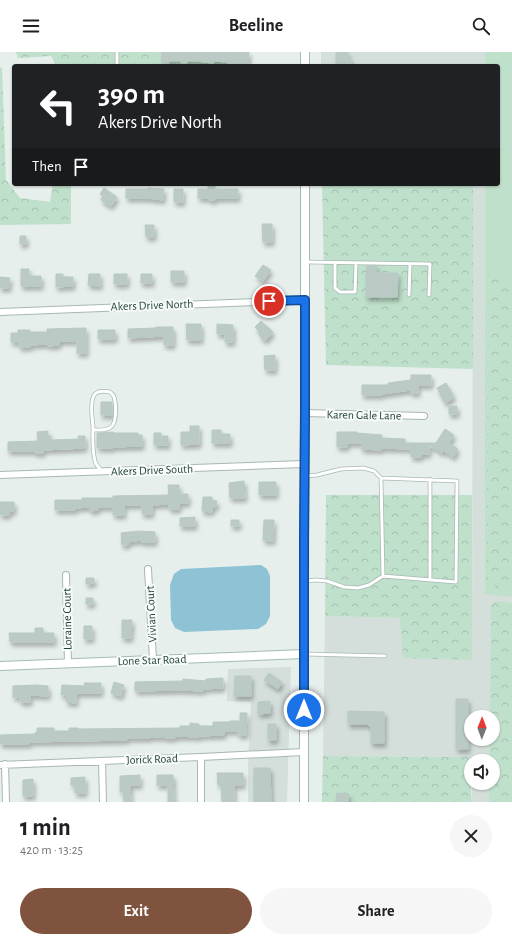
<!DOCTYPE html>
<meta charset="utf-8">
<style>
body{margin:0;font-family:"Alegreya Sans",sans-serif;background:#f6f6f6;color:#202124;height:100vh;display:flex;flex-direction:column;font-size:15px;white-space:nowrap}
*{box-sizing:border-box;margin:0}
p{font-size:13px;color:#757577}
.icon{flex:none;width:22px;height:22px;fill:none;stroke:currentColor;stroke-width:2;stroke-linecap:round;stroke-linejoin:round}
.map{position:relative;height:750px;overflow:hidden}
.sheet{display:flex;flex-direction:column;background:#fff;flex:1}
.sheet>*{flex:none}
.guide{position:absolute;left:12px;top:12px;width:488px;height:122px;border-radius:4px;box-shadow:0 1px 3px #0004;background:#202124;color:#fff;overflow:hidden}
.needle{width:26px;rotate:1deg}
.tools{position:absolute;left:464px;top:658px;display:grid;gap:8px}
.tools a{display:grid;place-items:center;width:36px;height:36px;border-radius:50%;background:#fff;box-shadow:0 1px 3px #0004;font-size:20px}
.pin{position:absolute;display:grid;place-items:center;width:34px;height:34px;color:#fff;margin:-17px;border:2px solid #fff;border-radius:50%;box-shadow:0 1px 4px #0007}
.me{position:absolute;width:44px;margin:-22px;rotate:0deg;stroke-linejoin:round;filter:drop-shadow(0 0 3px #0008)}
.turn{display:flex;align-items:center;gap:14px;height:84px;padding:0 20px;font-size:18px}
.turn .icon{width:52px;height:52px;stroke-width:2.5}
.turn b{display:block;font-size:28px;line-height:34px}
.then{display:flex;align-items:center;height:38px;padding:0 20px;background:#0003;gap:8px;font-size:15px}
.round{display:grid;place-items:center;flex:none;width:42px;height:42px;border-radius:21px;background:#f6f6f6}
.overview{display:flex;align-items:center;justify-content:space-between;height:68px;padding:0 20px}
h1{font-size:24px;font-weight:700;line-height:30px}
.action{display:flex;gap:8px;margin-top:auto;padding:8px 20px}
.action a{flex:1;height:46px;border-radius:24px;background:#80533e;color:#fff;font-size:16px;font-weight:700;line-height:46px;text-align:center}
.action a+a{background:#f6f6f6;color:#202124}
header{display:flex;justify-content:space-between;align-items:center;height:52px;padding:0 20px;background:#fff;font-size:18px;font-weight:700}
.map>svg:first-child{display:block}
.built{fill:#d4dfdb;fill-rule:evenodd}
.green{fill:#bfe0cb}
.forest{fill:url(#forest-crowns)}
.water{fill:#8dc3d4}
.building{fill:#bbcac5;stroke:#b8c9c4;filter:url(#shadow)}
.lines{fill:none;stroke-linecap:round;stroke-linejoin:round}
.lane-casing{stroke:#a8b8b4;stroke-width:4.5}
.street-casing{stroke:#a8b8b4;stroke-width:8}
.secondary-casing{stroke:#a4bbb5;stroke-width:10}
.lane{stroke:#fff;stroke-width:3}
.street{stroke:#fff;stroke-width:6}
.secondary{stroke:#fff;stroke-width:8}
.route-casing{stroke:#114b97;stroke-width:10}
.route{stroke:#1a73e8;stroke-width:7}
.labels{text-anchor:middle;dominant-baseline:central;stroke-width:4;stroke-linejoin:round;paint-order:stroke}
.street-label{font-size:12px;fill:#24423d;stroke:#f7fbf9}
</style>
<header><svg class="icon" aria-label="menu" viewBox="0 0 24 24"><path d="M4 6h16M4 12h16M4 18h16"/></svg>Beeline<svg class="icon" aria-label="search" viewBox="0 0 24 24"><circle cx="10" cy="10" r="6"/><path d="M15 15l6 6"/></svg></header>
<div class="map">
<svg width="512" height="750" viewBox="0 0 512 750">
<defs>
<pattern id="forest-crowns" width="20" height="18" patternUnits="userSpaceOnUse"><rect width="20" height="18" fill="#bfe0cb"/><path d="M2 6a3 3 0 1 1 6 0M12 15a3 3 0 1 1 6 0" fill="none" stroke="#a4c1af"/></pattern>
<filter id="shadow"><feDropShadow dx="2" dy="4" stdDeviation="2" flood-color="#0004"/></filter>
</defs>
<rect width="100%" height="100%" fill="#e6efec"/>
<path class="built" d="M321,0h191v750h-41l1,-19h21v-22h-21v-4l-149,-1 2,-140 75,2 72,42 1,-476h25v-118h-177zM471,665h22v22h-22z
M291,615l-4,135h-39v-39l3,-61 -24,-1 1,-32z"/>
<path class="green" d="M485,0h27v237l-7,-3 -13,-14 -4,4 -1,302 11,11 14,1v7l-27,-3v-410h13v-118h-13z"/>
<path class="forest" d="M16,0h194l17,8 2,6h-173l-5,-10 -33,2z
M0,15l2,1 4,112 14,18 30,4 3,-18h18v40l-71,1z
M322,132h151v185l-147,-4z
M489,219l3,1 13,14 7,3v301l-14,-1 -11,-10 1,-303z
M326,443h146v165l-69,-2 -3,-40 -75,-2z
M496,549l16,2v199h-23v-19h4v-22h-4v-22h4v-22h-3l1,-111z
M323,704l149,1v4h-1v41h-149z"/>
<path class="water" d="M261,513l6,4 3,7v40l-4,8 -8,5 -74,3 -9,-4 -4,-8 -1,-35 4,-11 7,-5z"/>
<path class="building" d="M162,0h87l-1,12 -21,-1v-1l-13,-1v2l-13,-1v-1h-12l-2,1v1h-6v-2h-12v2h-7z
M336,0h12v7h3v7h-15z
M208,134h7v3h23v9h-23v2h-6v-2h-11v-9h10z
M104,136l13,9 -6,9 -10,-6 2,-4 -3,-2z
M148,136l16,1 -1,11 -16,-2h-21v-9h22z
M174,137h9v13h-9z
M262,172h10v18h-9z
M145,173h9v12h-8z
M20,184h6v8h-6z
M263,213l8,5 -8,11 -8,-5z
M367,214h10l-1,7h22l-1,24h-31z
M21,217h8v7h12v10h-20z
M171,219h13v11h-13z
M56,222h7v3h10v9l-17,1z
M89,222h11v12l-12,-1z
M114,222h13v10h-13z
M141,222h11v9h-11z
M0,225l10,1 -1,10h-9z
M261,269l12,11 -8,9 -6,-6 2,-2 -6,-6z
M186,272h15v16h-14z
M217,272l16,1v17h-8v-8h-8z
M156,275h17v18h-9v-9l-36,2v-9l28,-1z
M86,276v25h-9v-12h-18v4l-11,1v-2l-18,1v2h-11v-5h-8v-9h7v-3h12v2h17v-3z
M98,278h17v9h-17z
M275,303v15h-10l-1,-14z
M411,323h20v10h-13v8h-7v-3l-29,4v1h-20v-10h26v-2l23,-3z
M446,331l7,12v3l-8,5 -8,-15z
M101,350h11v13h-11z
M449,354h8v8h-8z
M190,374h9v18l-18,1v-13h9z
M445,377l9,6 -5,8 9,6 -5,8 -9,-6 -2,2 -13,-8v9h-8v3h-10v-8l-30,-1v2l-20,-1 1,-6h-15v4h-10v-15h20v1l25,2 -1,3 24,1v4h31z
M212,378h9v4h9v9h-18z
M48,379v5h3v4l28,-1 -1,-3h7v12l-42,2v3h-8v-2h-27v-9l30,-1 -1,-9z
M113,380v1h25v2h4v11l-29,1v1h-16v-15z
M154,381h7v3h7v9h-14z
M244,429l1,17h-15l-1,-15z
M259,430h17v13h-17z
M168,433h11v9h9v9h-9v6h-10v-5l-17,1v9h-10v-9h-18v10h-11v-8h-15v3l-8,1v-4l-15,1v2h-20v-10h27v-2h31v-2l56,-1z
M203,445h9v3l5,1 -1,6h-4v5l-10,-1z
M0,450h14v9h-5v4h-9z
M195,465v9h-15v-8z
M231,468h8v6h-8z
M264,468h10l-1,21 -10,-1z
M138,479l17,1v10h-14v-2l-13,2v3h-6l-1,-12z
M86,526h8v5l-8,1z
M86,546h7v6h-7z
M122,568h10v8h-1v10h-9z
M84,574h8v13h-8z
M35,576h8v5h11v9h-44l-1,-9h26z
M269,621l13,9 -4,7 -14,-9z
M235,624h16v20h-17z
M223,626v10l-20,1v2l-21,-1 -47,1v-9l48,-1v-2l23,2v-2z
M114,630l10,3 -3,11 -10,-3z
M84,631h17v10h-25v10l-10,-1 1,-7h-6l1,-10 23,1z
M37,633l11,1v10l-18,-1v7h-10v-5h-7v-11z
M456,647h12v50h-12z
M270,649v12l-12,1v-12z
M348,659l36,1v31h-13v-15l-4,-4h-19z
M240,661h7l-1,22h-8v-4h-14v4l-25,1v1l-24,-1v2h-10v-1h-15v1h-23v2l-98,2v2h-29v-9l35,-1v-1l2,-1v-4h17v3h15v-3h9v1l102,-1v-2h10v-3l9,1v2h14v-4h17v-1h10z
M268,672h8v16h-8z
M254,716h16l1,34h-17z
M217,721h26v12h-9v17h-12l-1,-17h-3z
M140,723v10h-10l1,17h-7l-1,-10h-3v-16z
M157,723h16l1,27h-6v-17h-11z
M85,725v16h-10v-8h-4v-7z
M33,727v17h-10v-16z
M337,741l12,1 -1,8h-12z"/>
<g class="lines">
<g class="lane-casing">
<path id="lane" d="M117,14v-14
M307,210l123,2 -1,31
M335,211v25l5,4h15l1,-29
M409,243l1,-31
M93,378c6,0 13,1 18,-3 6,-4 5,-24 3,-30 -1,-3 -2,-3 -4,-5 -5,-1 -11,-2 -15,2 -2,2 -3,7 -3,9 -1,7 0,15 1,23 0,11 -1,24 2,35 1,4 4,7 7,10
M306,424l11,-1 24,-6 22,-1 11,3 7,7 2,98
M430,528v-101
M305,529l11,-1 11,1 17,6 14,1 11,-3 14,-9 73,6 1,-101 -76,-3
M304,602l81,2"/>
</g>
<g class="street-casing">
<path id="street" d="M0,260l305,-12
M305,361l119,3
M0,423l304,-11
M148,517l5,91
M66,523l2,89
M201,705v45
M102,709l1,41
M5,712l1,38
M0,713l201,-8 103,-5"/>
</g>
<g class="secondary-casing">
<path id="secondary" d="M305,0v14
M0,614l304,-12
M304,750v-221l1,-168v-229"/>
</g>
<use href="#lane" class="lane"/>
<use href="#street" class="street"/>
<use href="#secondary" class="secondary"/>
</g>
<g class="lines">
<g class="route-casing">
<path id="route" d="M269,249l36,-1v114l-1,124v172"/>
</g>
<use href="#route" class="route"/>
</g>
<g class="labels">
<g class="street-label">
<text transform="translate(152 253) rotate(-2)">Akers Drive North</text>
<text transform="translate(364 363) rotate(1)">Karen Gale Lane</text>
<text transform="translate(152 418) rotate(-2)">Akers Drive South</text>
<text transform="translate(151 562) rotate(-93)">Vivian Court</text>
<text transform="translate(67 567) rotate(-91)">Loraine Court</text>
<text transform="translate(152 608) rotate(-2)">Lone Star Road</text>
<text transform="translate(152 707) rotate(-2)">Jorick Road</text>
</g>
</g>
</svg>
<div class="tools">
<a><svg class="needle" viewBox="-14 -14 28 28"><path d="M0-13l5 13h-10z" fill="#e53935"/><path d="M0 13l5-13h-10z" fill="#757577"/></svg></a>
<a><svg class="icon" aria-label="sound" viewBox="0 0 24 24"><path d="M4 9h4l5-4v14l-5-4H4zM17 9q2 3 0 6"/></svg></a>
</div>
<div class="pin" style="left:269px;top:249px;background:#d93025"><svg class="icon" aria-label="arrive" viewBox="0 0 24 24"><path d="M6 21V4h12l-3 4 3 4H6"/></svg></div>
<svg class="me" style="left:304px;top:658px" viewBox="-20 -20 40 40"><circle r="17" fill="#1a73e8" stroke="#fff" stroke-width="3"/><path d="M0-11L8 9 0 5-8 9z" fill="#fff"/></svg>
<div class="guide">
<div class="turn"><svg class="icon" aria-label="left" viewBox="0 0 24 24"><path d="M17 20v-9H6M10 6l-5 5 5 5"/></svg><div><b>390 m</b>Akers Drive North</div></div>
<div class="then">Then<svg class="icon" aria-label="arrive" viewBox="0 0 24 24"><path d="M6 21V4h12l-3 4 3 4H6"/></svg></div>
</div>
</div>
<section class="sheet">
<div class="overview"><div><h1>1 min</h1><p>420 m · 13:25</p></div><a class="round"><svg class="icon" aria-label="close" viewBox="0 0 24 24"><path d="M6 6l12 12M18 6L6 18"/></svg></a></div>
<div class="action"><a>Exit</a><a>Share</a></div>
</section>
